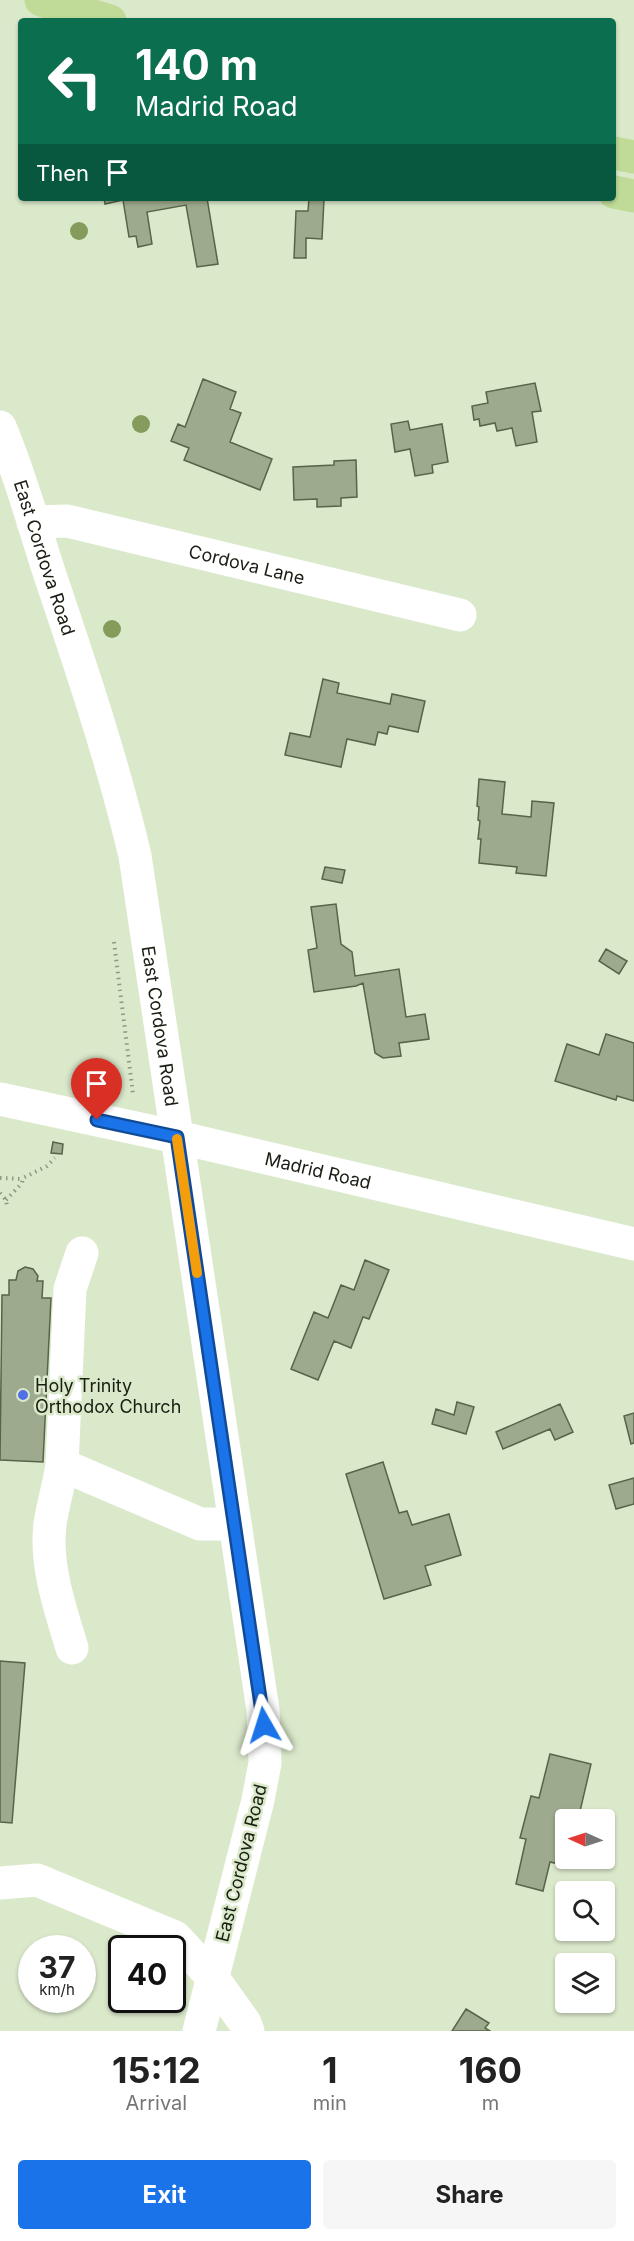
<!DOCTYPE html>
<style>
body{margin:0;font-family:Inter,sans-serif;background:#f6f6f6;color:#222;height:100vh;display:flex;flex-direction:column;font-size:22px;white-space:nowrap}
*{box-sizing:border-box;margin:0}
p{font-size:20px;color:#767676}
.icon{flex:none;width:33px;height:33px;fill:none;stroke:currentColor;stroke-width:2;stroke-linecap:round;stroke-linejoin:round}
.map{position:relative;height:2031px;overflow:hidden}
.sheet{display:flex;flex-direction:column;background:#fff;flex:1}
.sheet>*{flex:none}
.hud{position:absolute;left:18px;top:18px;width:598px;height:183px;border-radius:6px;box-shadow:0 2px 4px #0004;background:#0b6e4f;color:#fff;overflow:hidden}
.needle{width:39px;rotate:273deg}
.buttons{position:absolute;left:555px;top:1809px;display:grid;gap:12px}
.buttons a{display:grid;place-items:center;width:60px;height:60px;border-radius:6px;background:#fff;box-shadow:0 2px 4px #0004;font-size:30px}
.speed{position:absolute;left:18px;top:1935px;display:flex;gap:12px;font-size:30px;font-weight:700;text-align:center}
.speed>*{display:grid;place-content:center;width:78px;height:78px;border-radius:50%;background:#fff;box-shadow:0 2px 4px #0004;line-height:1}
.speed small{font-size:15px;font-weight:400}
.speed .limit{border:3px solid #111;border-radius:9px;background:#fff;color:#111}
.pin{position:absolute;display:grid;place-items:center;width:51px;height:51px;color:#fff;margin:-62px -26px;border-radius:50% 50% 50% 0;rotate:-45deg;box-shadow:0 0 6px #0007}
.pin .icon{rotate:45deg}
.me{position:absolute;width:66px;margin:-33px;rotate:354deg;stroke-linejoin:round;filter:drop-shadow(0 0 4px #0008)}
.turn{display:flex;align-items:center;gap:21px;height:126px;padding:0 18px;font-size:27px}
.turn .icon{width:78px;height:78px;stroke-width:2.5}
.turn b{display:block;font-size:42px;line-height:51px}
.then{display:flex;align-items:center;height:57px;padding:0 18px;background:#0003;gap:12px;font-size:22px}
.eta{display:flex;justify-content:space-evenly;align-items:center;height:102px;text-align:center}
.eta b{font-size:36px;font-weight:700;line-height:42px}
.button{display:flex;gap:12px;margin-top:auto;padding:12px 18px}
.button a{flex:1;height:69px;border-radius:6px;background:#1a73e8;color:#fff;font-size:24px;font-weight:700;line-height:69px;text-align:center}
.button a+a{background:#f6f6f6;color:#222}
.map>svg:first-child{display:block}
.building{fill:#9daa8d;stroke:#576449;stroke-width:1.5}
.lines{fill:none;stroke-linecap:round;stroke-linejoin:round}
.path{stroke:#8f9982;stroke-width:4;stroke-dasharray:1.5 4.5;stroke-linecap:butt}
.minor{stroke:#fff;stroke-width:33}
.major{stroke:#bfdb97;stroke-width:33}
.tree{fill:#859b5c}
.route-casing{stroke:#114b97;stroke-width:15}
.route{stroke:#1a73e8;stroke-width:10}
.slow{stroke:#f59e0b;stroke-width:10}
.poi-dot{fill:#5071e5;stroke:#dbe9cb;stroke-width:2}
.labels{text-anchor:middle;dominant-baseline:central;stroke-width:5;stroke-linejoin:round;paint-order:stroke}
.street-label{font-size:18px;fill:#191e13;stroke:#dbe9cb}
.poi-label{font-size:18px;fill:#191e13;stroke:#dbe9cb;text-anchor:start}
</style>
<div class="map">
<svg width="634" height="2031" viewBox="0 0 634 2031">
<rect width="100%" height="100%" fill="#dbe9cb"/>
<path class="building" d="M104,198h103l11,66 -21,3 -11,-62 -39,7 5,32 -14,3 -2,-11 -7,1 -6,-37 -18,4z
M309,198h19l-4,1 -2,40 -16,-1v20h-12l2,-47h12z
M203,379l33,13 -6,17 11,4 -11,29 42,17 -12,31 -76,-30 5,-12 -18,-7 7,-17 7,3z
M535,383l6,28 -9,1 5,30 -21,4 -4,-18 -15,3 -2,-8 -15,3 -1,-7 -5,1 -2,-14 16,-3 -2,-11z
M408,421l2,9 32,-6 6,38 -16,3 1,8 -18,3 -5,-27 -15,3 -4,-28z
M356,460l1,37 -16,1v8l-24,1v-8l-23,1 -1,-33 41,-2v-4z
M323,679l16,4 -2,10 53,11 2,-10 33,7 -7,31 -29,-6 -2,8 -9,-2 -3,13 -28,-6 -6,28 -56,-12 5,-22 20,4z
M479,779l26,3 -3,32 29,3 1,-16 22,2 -8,73 -30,-3 1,-6 -38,-4 2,-24h-3l2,-18 -2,-1 1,-13 -2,-1z
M325,867l20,3 -3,13 -20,-4z
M336,904l5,40 11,8 3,24 44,-7 7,48 19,-3 4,25 -30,4 2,13 -18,2 -8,-5 -12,-70 -7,3 -42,6 -6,-42 9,-2 -6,-41z
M606,949l21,12 -8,13 -20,-13z
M606,1034l28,9v58l-17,-5 -1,4 -61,-19 12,-37 32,11z
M53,1142l10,2 -1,10 -11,-1z
M365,1260l24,10 -20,49 -6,-2 -12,31 -17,-7 -16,39 -27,-11 23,-57 14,6 13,-33 13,5z
M25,1267l8,2 5,7 -1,5h6l-1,17h9l-8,164 -43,-2 2,-165h7v-15h7l2,-9z
M457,1402l17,5 -8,27 -34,-10 4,-15 18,6z
M560,1404l13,28 -18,8 -5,-11 -47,20 -7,-17z
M634,1413v30l-3,1 -7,-28z
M383,1462l16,51 8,-2 5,14 37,-11 12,41 -36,11 6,19 -47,14 -38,-125z
M634,1478v26l-18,5 -7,-24z
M0,1661l25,2 -13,160 -12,-1z
M550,1754l41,10 -13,56h-12v38h2l-1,8 -17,-4 -7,29 -27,-7 10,-45 -6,-1 11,-42 8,2z
M466,2009l23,14 -4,5 5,3h-38z"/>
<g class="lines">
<path class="path" d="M114,942l19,152
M0,1178l22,1
M0,1193l6,7 1,7
M6,1200l16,-17 1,-5 24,-12 8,-8"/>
<g class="minor">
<path id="s1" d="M0,427c21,49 34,100 51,151 31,92 62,184 84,278l128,854 2,53 -7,37 -59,231"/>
<path id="s2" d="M33,522l34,-1 393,94"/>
<path id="s3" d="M0,1099l177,38 457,107"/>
<path d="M82,1253l-12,36 -8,176 138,59h35"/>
<path d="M62,1465c-3,20 -9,39 -12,59 -5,42 10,84 22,124"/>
<path d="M0,1883l37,-3 138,57 38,41 32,45 3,8"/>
</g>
<path class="major" d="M41,0l69,21
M614,153l20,4
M614,192l20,4"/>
</g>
<g class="tree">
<circle cx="79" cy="231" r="9"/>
<circle cx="141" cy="424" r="9"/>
<circle cx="112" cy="629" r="9"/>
</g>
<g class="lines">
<g class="route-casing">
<path id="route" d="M97,1120l80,17 87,588"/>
</g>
<use href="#route" class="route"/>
<path class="slow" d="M177,1139l20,134"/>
</g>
<circle class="poi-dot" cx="23" cy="1395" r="6"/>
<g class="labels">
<g class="street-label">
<text stroke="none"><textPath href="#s1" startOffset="138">East Cordova Road</textPath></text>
<text stroke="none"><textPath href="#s2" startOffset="219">Cordova Lane</textPath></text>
<text stroke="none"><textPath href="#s1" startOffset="622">East Cordova Road</textPath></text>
<text stroke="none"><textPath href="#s3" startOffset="326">Madrid Road</textPath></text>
<text transform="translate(241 1863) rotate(-76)">East Cordova Road</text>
</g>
<g class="poi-label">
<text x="35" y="1385">Holy Trinity<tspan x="35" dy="21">Orthodox Church</tspan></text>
</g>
</g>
</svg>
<div class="buttons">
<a><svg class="needle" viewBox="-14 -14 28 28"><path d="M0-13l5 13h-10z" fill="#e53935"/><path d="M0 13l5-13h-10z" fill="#767676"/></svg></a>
<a><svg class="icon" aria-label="search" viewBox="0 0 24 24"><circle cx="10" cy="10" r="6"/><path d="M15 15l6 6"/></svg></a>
<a><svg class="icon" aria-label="layers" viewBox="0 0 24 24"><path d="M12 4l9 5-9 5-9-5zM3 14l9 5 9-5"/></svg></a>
</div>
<div class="speed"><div>37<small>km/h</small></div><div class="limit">40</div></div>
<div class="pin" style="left:97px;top:1120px;background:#d93025"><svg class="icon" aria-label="arrive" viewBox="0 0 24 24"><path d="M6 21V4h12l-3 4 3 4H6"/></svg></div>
<svg class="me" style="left:264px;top:1725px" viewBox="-20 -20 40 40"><path d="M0-17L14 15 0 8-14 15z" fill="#1a73e8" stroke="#fff" stroke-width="4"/></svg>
<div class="hud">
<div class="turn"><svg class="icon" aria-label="left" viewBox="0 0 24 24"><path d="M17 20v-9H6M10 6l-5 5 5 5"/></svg><div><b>140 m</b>Madrid Road</div></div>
<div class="then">Then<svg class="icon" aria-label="arrive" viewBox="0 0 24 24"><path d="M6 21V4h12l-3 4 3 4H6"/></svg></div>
</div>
</div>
<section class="sheet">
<div class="eta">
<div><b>15:12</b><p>Arrival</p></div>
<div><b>1</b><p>min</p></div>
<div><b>160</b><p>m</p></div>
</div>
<div class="button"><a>Exit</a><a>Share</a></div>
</section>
